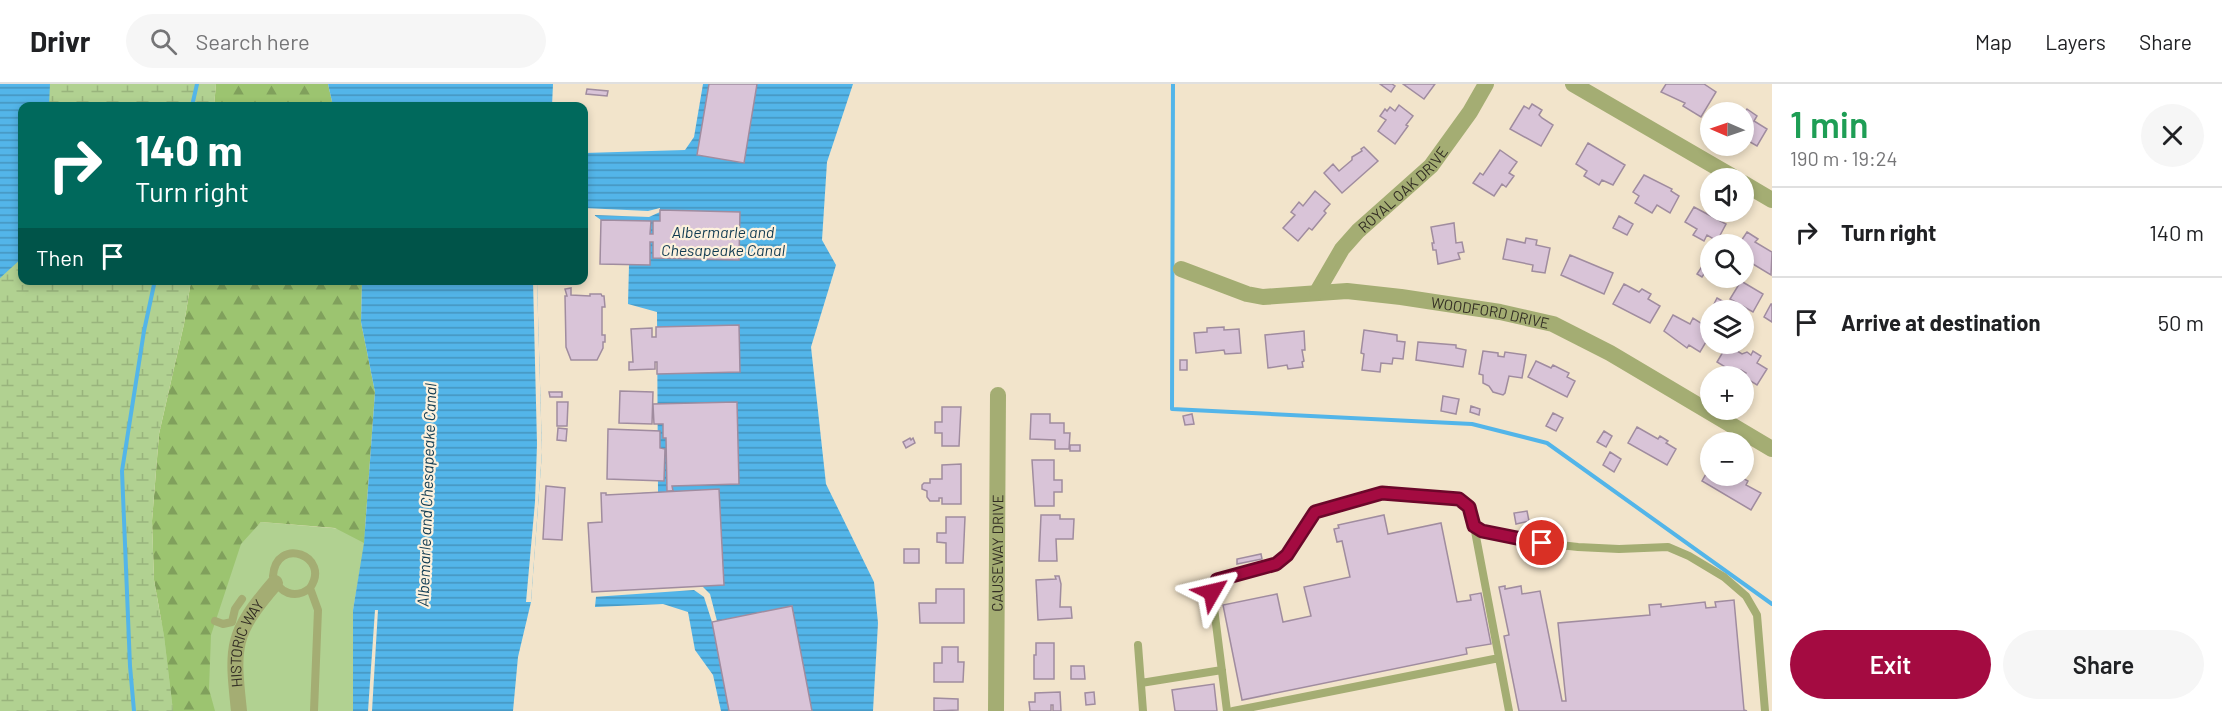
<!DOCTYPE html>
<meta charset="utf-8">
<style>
body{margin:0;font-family:Barlow,sans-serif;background:#f6f6f6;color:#202124;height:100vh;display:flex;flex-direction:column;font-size:22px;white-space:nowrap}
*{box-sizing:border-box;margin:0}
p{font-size:20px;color:#757577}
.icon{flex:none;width:33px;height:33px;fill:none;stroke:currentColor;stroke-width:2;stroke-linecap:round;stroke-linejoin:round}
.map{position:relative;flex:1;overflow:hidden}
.details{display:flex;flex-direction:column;background:#fff;width:450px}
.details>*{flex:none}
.top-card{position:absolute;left:18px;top:18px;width:570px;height:183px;border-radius:12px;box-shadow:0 3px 9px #0003;background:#00695c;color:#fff;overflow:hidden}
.needle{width:39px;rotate:272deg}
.controls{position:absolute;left:1700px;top:18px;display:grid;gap:12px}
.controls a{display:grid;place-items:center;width:54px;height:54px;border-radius:50%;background:#fff;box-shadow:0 3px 9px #0003;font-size:30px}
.pin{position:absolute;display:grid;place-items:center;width:51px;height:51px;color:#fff;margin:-26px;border:3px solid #fff;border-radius:50%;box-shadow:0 2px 6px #0007}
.me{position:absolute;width:66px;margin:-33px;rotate:53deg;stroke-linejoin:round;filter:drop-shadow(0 0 4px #0008)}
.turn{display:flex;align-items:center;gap:21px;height:126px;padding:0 18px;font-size:27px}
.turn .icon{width:78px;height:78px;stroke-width:2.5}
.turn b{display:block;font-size:42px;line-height:51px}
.then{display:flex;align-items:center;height:57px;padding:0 18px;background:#0003;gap:12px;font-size:22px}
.round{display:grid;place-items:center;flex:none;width:63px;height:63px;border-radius:32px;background:#f6f6f6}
.summary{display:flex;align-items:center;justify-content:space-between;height:102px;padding:0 18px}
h1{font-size:36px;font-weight:600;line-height:45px;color:#1e9e55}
.primary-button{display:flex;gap:12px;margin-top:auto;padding:12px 18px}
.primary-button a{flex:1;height:69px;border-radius:36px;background:#a40b41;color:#fff;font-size:24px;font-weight:600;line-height:69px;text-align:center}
.primary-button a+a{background:#f6f6f6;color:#202124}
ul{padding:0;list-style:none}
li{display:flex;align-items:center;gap:18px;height:90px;padding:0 18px;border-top:2px solid #e0e0e0}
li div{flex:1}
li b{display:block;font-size:22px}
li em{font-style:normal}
header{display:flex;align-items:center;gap:36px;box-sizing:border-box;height:84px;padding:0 30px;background:#fff;border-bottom:2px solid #e0e0e0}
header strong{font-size:28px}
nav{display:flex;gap:33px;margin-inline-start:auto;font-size:21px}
.search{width:420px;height:54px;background:#f6f6f6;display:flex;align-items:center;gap:15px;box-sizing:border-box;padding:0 21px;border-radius:33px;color:#757577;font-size:22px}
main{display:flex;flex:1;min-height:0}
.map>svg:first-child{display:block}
.green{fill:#b1d191}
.forest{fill:url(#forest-firs)}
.wetland{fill:url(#wetland-marsh)}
.water{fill:url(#water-rules)}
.pier{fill:#f2e4cb}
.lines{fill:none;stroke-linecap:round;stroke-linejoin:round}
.stream{stroke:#53b5e9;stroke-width:4}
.building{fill:#d9c4d8;stroke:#a08c9f;stroke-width:1.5}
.service{stroke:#a4ad73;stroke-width:8}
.minor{stroke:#a4ad73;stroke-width:16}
.route-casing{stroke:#6b072a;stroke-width:15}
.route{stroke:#a40b41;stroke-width:10}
.labels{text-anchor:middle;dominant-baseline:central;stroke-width:4.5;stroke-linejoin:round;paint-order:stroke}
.street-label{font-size:15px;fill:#332e24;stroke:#fdf1dd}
.water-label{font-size:16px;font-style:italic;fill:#123c52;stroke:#fdf1dd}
</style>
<header>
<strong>Drivr</strong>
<div class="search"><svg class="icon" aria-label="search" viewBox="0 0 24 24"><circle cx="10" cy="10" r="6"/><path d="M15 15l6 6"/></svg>Search here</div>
<nav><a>Map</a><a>Layers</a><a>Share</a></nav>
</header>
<main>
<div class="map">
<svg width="1772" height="627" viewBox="0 0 1772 627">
<defs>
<pattern id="forest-firs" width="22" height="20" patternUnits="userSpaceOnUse" patternTransform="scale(1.5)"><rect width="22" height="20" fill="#9cc470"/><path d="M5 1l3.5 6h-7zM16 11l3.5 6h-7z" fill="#80a05c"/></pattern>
<pattern id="wetland-marsh" width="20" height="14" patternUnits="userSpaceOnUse" patternTransform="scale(1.5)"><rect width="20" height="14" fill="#b1d191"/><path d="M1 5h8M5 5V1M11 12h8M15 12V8" fill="none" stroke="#99b47d"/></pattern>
<pattern id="water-rules" width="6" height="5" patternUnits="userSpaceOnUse" patternTransform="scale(1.5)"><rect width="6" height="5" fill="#53b5e9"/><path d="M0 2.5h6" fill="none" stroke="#4594bd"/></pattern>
</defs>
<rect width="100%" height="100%" fill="#f2e4cb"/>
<path class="green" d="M261,438l106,9 -14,79v101h-183l-12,-86z"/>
<path class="forest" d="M216,0h112l5,22h-119z
M191,197h171l-1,41 14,70 -11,151 -29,-15 -74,-6 -20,22 -30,91 -2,54 6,22h-42l-9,-75 -10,-56 -2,-59 7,-87 25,-110z"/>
<path class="wetland" d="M0,0h216l-2,22h-192v174l169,1 -7,43 -25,110 -7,87 2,59 10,56 9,75h-173z"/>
<path class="water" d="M0,0h50l-1,22h-27v152l-22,20z
M328,0h225l-1,22h-219z
M703,0h150l-26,78 -5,78 14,25 -25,82 15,137 48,98 4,41 -5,88h-152l-8,-36 -18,-25 -7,-38 -25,-8 -68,3 11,-112 52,-3 -1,-180 -29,-8 1,-39 -29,-1 1,-44 -7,-5 -10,-1v-61l101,-3 9,-13z
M362,197h175l5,171 -11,150 -13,55 -5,54h-160v-101l11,-67 11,-151 -14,-70z"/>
<path class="pier" d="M584,124l64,3 12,-3v4l-11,5 -54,-2 -1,3 -10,-1z
M537,196l5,172 -11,150h-5l9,-100 2,-58 -4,-163z
M702,502l8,8 7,27 -5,1 -8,-25 -10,-7 -101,7v-5z
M375,526h3l-6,101h-4z"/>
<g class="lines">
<path class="stream" d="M1173,0l-1,325 300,15 75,19 225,161
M192,22l5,-22
M134,627l-4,-45 -8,-195 22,-140 11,-51"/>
</g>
<path class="building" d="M709,0h48l-13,79 -47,-8z
M1380,0h12l3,2 -4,6z
M1403,0h32l-11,15z
M1666,0h38l12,8 -15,25 -18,-11 2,-3 -24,-11z
M587,5l21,2 -1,5 -21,-2z
M1532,20l10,6 -3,5 3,3 11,7 -12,21 -31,-17 14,-23 5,3z
M1399,21l14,11 -7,9 2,1 -13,18 -17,-13 8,-11 -6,-4 5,-7 2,2 3,-4 5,4z
M1730,23l10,5h-14z
M1747,25l10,7 -3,5 13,8 -10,17 -14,-8v-23z
M1588,59l37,22 -12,20 -11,-5 -3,5 -15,-9 3,-5 -11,-7z
M1364,63l14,14 -36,32 -18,-20 9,-9 6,7 13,-11v-3l10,-6 -1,-2z
M1500,66l17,12 -8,11 5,3 -8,11 -4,-3 -8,12 -21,-13 7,-10 3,2z
M1644,91l28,14 -1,2 8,5 -9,17 -13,-8 -5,8 -17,-10 4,-7 -6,-4z
M1315,107l15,13 -6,7 2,2 -14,17 -3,-2 -11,13 -15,-13 12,-13 -4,-3 8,-10 4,4z
M1694,123l32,17 -9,17 -10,-6 -3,6 -11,-6 4,-6 -12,-7z
M660,126l80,2 -1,48 -86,-2v-16h-3v23l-50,-1 1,-44 50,1 -1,13h3v-13h7z
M1619,132l14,8 -6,11 -14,-7z
M1454,139l2,20 6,-1 2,10 -6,1 2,6 -22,5 -2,-14h-3l-1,-7h2l-3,-16z
M1747,148l11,7 -3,3 17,10 -1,23 -28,-17v-14h-4z
M1526,154l11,2 -1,5 14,3 -5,25 -13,-2 1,-6 -30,-6 4,-20 18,4z
M1570,171l43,18 -9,21 -43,-19z
M1703,181l5,3 -6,9 -5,-3z
M1741,197l22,13 -10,18 -23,-13z
M1624,200l15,8 3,-3 9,5 -3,5 12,7 -10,17 -37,-19z
M571,204v7l19,1v-2h11l1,2h2l1,11h-3v28h3v7h-2v6l-6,12h-26l-5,-13 -1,-51h2l-2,-7z
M1717,214l16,9 -2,3h-20z
M1771,220h1v18l-8,-5z
M1673,231l17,9 3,-6 11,7 -2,7 6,1 1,4 -9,15 -11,-7 -2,3 -23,-17z
M739,241l1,47 -83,2v-12h-2v7l-26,1v-8h4l-2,-33 21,-1v9h4v-10z
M1224,243v3l15,-1 2,24 -16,1 -1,-4 -28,3 -2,-20 13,-1v-4z
M1364,246l33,5v6l8,1 -2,17 -10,-1 -1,6 -11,-1 -1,9 -18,-2 2,-16 -3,-1z
M1304,247l1,19h-3l2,11 -2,1 1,5 -15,2 -1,-4 -19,3 -3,-33z
M1418,258l38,3v3l10,2 -3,17 -47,-7z
M1727,261l15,9 5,-2 4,3 2,-4 8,5 -4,7 10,6 -10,16 -13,-8 2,-4 -5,-3 -3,5 -21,-13z
M1483,267l15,2v3l6,1 1,-5 21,3 -4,23 -13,-2 -4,17 -2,2 -10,-3 -4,-6 -6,-3v-8l-4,-1z
M1180,276h7v10h-7z
M1536,277l15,7 2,-3 16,8 -2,4 8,4 -8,16 -39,-20z
M620,307l33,1 -1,32 -33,-1z
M549,308h13v5h-12z
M1443,312l16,3 -3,15 -15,-3z
M557,318h11l-1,24h-10z
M737,318l2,82 -67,2 1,5h-6l-1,-53h-3v-14h-9l-1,-20z
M1471,322l9,3 -1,6 -9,-3z
M942,323h19l-2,39h-17v-13h-7v-11h7z
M1553,329l10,5 -7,13 -10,-5z
M1031,330h19v9h14v10h6l-1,16h-14v-9l-25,-1z
M1192,330l2,10 -9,1 -2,-9z
M1637,343l21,12 2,-3 8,5 -2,2 10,6 -9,16 -39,-22z
M558,344l9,1 -1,12 -9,-1z
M608,345l52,2v17l5,1 -1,32 -57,-2z
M1604,347l8,5 -6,11 -9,-5z
M910,354l1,2 2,-2 2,5 -9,5 -3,-6z
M1070,361h10v6h-10z
M1610,368l11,7 -7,13 -11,-7z
M1032,376h22v20h8v12h-8v14h-19z
M961,380v40h-19v-6h-3v3h-9l-3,-4v-6l-5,-2v-4l2,-2h6v-4h12v-14z
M1710,383v9h29l9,5 -2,4 15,8 -10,17 -49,-29z
M546,402l19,2 -3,52 -19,-1z
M719,405l5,96 -132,7 -4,-69 14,-1 -1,-29h5v2z
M1527,427l2,10 -13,3 -2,-11z
M1041,431h19v4h14l-1,20h-17l1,22h-18z
M1384,431l4,19 53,-11 16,79 14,-2 -1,-5 11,-2 10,51 -25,4 1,6 -225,46 -19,-95 54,-11 6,28 28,-6 -7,-29 46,-10 -8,-36 -5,1 -3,-13 5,-1 -1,-3z
M946,433h19l-2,46h-17v-20l-9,-1v-9h9z
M904,465h15v14h-15z
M1261,470l1,5 -25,5v-5z
M1055,492h4l2,8 -1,23h11l1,11 -34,2 -2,-40 20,-1z
M1505,502v3l16,-3 1,8 18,-3 22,110h4l-8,-78 92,-8 -1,-10 12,-1v3l44,-5 1,6 10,-1 -1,-5 19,-2 10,110 3,1h-228l-15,-75 5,-1 -10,-48z
M936,505h28v34h-44l-1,-20h17z
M792,522l20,105h-83l-17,-89z
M1036,559h18v36h-20v-24h2z
M942,563h16v15h6l-1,20h-29v-19h8z
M1071,582h13l1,13h-14z
M1214,600l3,27h-42l-3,-21z
M1060,608l1,19h-8v-6h-2v6h-21l-1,-9h6v-9z
M1094,608l1,12 -9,1 -1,-12z
M934,614l24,1v11l-24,1z"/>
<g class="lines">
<path class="service" d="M1474,442l25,132
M310,504c-15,12 -31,5 -37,-12 3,-41 59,-20 37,12l8,22 -4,101
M215,537l8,3 9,-2 3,-13 7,-10
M1138,561l5,66
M1141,599l81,-13
M1227,627l-15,-119 5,-12 59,-16 11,-9 28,-43 67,-19 77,6 10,8 5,19 8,5 60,12 36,4 41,2 49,-2 21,9 35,21 22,19 11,19 8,96
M1233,627l266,-53 10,53"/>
<g class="minor">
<path d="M1573,0l162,94"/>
<path d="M1743,99l29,17"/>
<path id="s1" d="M1181,185l66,25 16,3 84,-6 54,6 99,15 53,12 57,29 162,96"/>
<path id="s2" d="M1317,208l25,-43 16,-18 73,-65 39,-54 16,-28"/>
<path id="s3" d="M239,627c-7,-65 -8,-77 36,-128"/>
<path id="s4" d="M996,627l2,-316"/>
</g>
</g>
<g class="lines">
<g class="route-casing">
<path id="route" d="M1212,508l5,-12 59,-16 11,-9 28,-43 67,-19 77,6 10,8 5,19 8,5 60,12"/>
</g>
<use href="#route" class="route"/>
</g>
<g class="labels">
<g class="street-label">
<text stroke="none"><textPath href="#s2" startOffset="135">ROYAL OAK DRIVE</textPath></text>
<text stroke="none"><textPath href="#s1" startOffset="316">WOODFORD DRIVE</textPath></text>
<text stroke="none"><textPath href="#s4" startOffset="158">CAUSEWAY DRIVE</textPath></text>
<text stroke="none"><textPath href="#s3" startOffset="70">HISTORIC WAY</textPath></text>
</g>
<g class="water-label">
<text x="723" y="147">Albermarle and<tspan x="723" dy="18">Chesapeake Canal</tspan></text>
<text transform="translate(426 411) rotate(-88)">Albemarle and Chesapeake Canal</text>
</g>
</g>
</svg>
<div class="controls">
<a><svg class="needle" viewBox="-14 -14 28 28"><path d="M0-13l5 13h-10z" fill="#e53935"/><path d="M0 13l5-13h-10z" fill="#757577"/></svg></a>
<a><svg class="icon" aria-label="sound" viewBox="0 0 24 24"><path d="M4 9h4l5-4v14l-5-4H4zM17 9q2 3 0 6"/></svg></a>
<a><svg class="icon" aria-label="search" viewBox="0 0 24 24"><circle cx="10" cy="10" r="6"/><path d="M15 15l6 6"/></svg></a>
<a><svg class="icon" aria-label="layers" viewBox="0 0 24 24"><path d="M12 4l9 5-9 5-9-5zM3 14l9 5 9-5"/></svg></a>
<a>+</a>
<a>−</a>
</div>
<div class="pin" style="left:1542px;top:459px;background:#d93025"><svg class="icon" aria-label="arrive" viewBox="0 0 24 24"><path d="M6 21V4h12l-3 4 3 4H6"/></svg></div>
<svg class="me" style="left:1212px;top:508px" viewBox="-20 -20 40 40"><path d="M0-17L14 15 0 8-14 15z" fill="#a40b41" stroke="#fff" stroke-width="4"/></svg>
<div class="top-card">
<div class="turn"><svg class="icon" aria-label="right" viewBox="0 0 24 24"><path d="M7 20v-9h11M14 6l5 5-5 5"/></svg><div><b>140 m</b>Turn right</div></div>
<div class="then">Then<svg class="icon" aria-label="arrive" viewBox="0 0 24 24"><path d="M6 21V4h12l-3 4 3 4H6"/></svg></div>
</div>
</div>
<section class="details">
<div class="summary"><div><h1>1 min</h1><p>190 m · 19:24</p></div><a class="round"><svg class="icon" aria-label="close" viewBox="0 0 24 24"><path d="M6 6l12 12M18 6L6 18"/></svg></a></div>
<ul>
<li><svg class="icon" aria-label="right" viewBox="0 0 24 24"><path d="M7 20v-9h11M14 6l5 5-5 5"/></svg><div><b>Turn right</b></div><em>140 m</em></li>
<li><svg class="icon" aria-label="arrive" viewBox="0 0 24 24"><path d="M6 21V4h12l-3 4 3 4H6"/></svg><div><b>Arrive at destination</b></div><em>50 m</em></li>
</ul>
<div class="primary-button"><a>Exit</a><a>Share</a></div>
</section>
</main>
